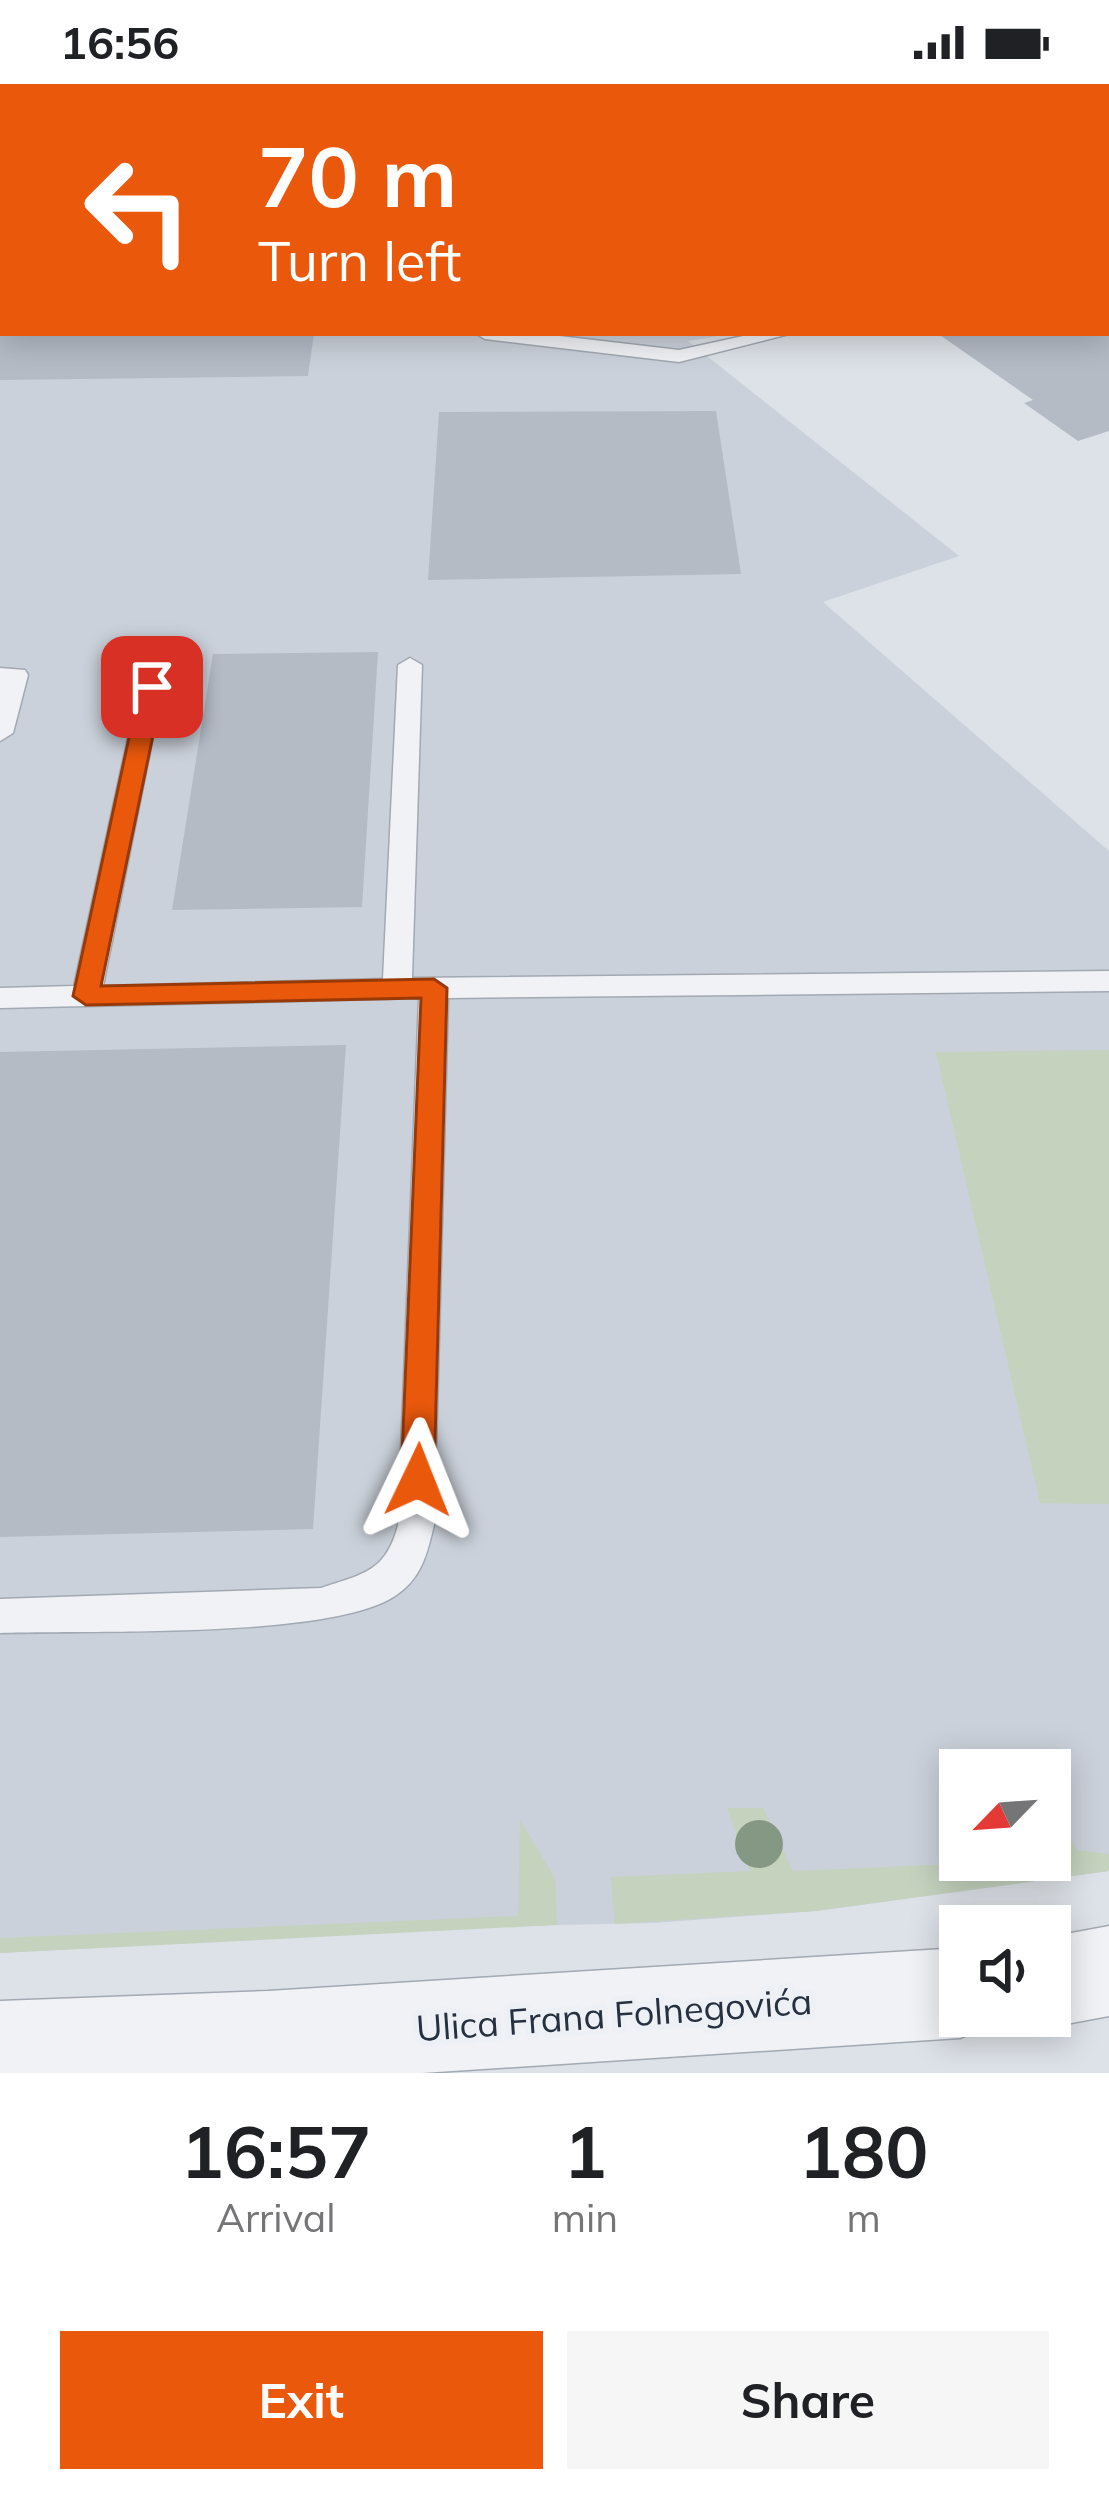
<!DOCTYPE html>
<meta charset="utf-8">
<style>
body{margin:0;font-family:Mulish,sans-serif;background:#f6f6f6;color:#202124;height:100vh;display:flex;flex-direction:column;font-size:45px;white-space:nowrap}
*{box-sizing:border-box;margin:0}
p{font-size:39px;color:#757577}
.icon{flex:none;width:66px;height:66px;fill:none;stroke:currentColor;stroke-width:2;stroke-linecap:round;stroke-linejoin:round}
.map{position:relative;height:1989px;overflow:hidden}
.drawer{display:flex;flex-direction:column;background:#fff;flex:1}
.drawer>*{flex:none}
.banner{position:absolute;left:0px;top:0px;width:1110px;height:252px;box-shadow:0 6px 30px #0003;background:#ea580c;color:#fff;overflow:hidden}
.needle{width:78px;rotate:245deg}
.fabs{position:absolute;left:939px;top:1665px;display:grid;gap:24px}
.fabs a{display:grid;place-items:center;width:132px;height:132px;border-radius:0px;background:#fff;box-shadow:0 6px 30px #0003;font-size:60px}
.pin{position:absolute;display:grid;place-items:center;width:102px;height:102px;color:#fff;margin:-51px;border-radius:24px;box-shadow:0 6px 18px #0006}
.me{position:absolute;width:132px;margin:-66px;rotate:2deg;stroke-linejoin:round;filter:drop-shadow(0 0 9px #0008)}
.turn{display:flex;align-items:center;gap:42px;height:252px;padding:0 60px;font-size:54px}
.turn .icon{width:156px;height:156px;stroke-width:2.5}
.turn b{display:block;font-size:84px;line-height:102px}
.eta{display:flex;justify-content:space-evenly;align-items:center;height:204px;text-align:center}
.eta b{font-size:72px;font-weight:700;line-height:84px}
.cta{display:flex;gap:24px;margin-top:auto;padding:24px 60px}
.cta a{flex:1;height:138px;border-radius:0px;background:#ea580c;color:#fff;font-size:48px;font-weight:700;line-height:138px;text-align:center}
.cta a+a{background:#f6f6f6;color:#202124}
.status{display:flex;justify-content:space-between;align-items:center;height:84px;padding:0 60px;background:#fff;direction:ltr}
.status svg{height:33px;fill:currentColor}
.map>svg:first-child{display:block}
.built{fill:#cbd1da;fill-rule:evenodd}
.green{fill:#c4d2be}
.building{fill:#b4bbc5}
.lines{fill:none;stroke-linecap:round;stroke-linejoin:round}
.service-casing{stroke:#a2a9b2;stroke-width:3}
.minor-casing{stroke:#a2a9b2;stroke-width:3}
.path{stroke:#bbc0c6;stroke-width:4.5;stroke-dasharray:6 6;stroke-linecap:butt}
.service{fill:#f0f2f6;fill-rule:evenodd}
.minor{fill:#f0f2f6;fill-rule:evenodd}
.secondary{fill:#fff;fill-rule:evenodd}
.tree{fill:#859884}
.route{fill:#ea580c;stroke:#983908;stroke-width:3}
.labels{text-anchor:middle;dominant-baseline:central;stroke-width:12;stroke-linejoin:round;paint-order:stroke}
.near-street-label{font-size:36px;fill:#26303f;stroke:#edf1f5}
</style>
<div class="status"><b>16:56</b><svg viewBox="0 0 49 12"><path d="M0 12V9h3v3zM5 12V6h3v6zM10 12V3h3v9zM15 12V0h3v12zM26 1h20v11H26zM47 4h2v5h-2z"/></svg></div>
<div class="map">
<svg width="1109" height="1989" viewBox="0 0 1109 1989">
<rect width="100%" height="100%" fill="#dde2e8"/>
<path class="built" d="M0,9l3,240h733l-48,8 271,215 -136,46 286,249v1020l-293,40 -162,12 -147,3 -507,27zM960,1686h90v90h-90z"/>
<path class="green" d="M1109,966v454l-69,-1 -104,-451z
M1050,1717l27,49 32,4v17l-293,40 -201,13 -4,-47 139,-6 -23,-63h36l30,63 257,-11z
M520,1736l35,58 2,47 -557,28v-15l518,-22z"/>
<path class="building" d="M0,249h314l-6,43 -308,4z
M937,249h172v98l-31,10 -54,-38 9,-3z
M716,327l25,163 -313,6 11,-168z
M378,568l-16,255 -190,3 41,-256z
M346,961l-33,484 -313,8v-485z"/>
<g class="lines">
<g class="service-casing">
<path id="service" d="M119,0h17l-19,3z
M408,0h14l2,3h-17z
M1107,156h2v10h-2z
M475,249h59l145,17 78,-17h36l-114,29 -194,-23z
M410,574l12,7 -10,313 697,-7v20l-661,7 -14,527c-7,29 -12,53 -39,71 -64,43 -308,34 -395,37v-34l321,-11c42,-14 65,-16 77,-63l21,-527 -419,10v-20l74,-2 65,-299 12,-7 12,7 -60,299 280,-7 15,-314z
M0,584l25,2 3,5 -15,58 -13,8z"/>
</g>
<g class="minor-casing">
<path id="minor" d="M0,0h53l3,3h-53l-3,8z
M850,0h35l3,3h-36z
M1107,131h2v23h-2z
M1109,1842v90l-59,11 -27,-11h27v-79z
M960,1864v68h36l-4,9 -32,13 -538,35h-422v-72l268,-10z"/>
</g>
<path class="path" d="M356,3l29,-3"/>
<use href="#service" class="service"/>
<use href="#minor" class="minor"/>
<path class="secondary" d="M986,0h38l2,3h-38z
M1040,0h38l2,3h-38z
M1107,45l2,1v22l-2,-1z"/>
</g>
<circle class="tree" cx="759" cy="1760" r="24"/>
<path class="route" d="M152,596l11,7 -62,299 333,-7 13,9 -13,492 -5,10 -11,4 -12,-4 -5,-10 20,-482 -335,7 -13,-9 67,-309z"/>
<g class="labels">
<g class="near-street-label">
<text transform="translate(614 1930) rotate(-4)">Ulica Frana Folnegovića</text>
</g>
</g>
</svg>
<div class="fabs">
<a><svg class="needle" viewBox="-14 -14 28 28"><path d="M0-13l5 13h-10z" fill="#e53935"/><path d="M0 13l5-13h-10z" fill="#757577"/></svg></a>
<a><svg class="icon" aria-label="sound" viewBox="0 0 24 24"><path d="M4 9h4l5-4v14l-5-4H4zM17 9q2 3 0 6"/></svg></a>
</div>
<div class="pin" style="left:152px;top:603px;background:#d93025"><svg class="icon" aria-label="arrive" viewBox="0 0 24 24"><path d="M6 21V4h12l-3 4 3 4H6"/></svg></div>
<svg class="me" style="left:418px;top:1396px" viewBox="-20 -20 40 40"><path d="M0-17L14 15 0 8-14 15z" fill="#ea580c" stroke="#fff" stroke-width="4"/></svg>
<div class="banner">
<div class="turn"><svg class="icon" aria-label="left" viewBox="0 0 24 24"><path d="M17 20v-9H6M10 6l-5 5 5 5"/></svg><div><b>70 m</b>Turn left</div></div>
</div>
</div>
<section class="drawer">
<div class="eta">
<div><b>16:57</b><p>Arrival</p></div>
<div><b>1</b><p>min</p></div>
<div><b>180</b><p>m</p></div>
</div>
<div class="cta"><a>Exit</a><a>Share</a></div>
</section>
